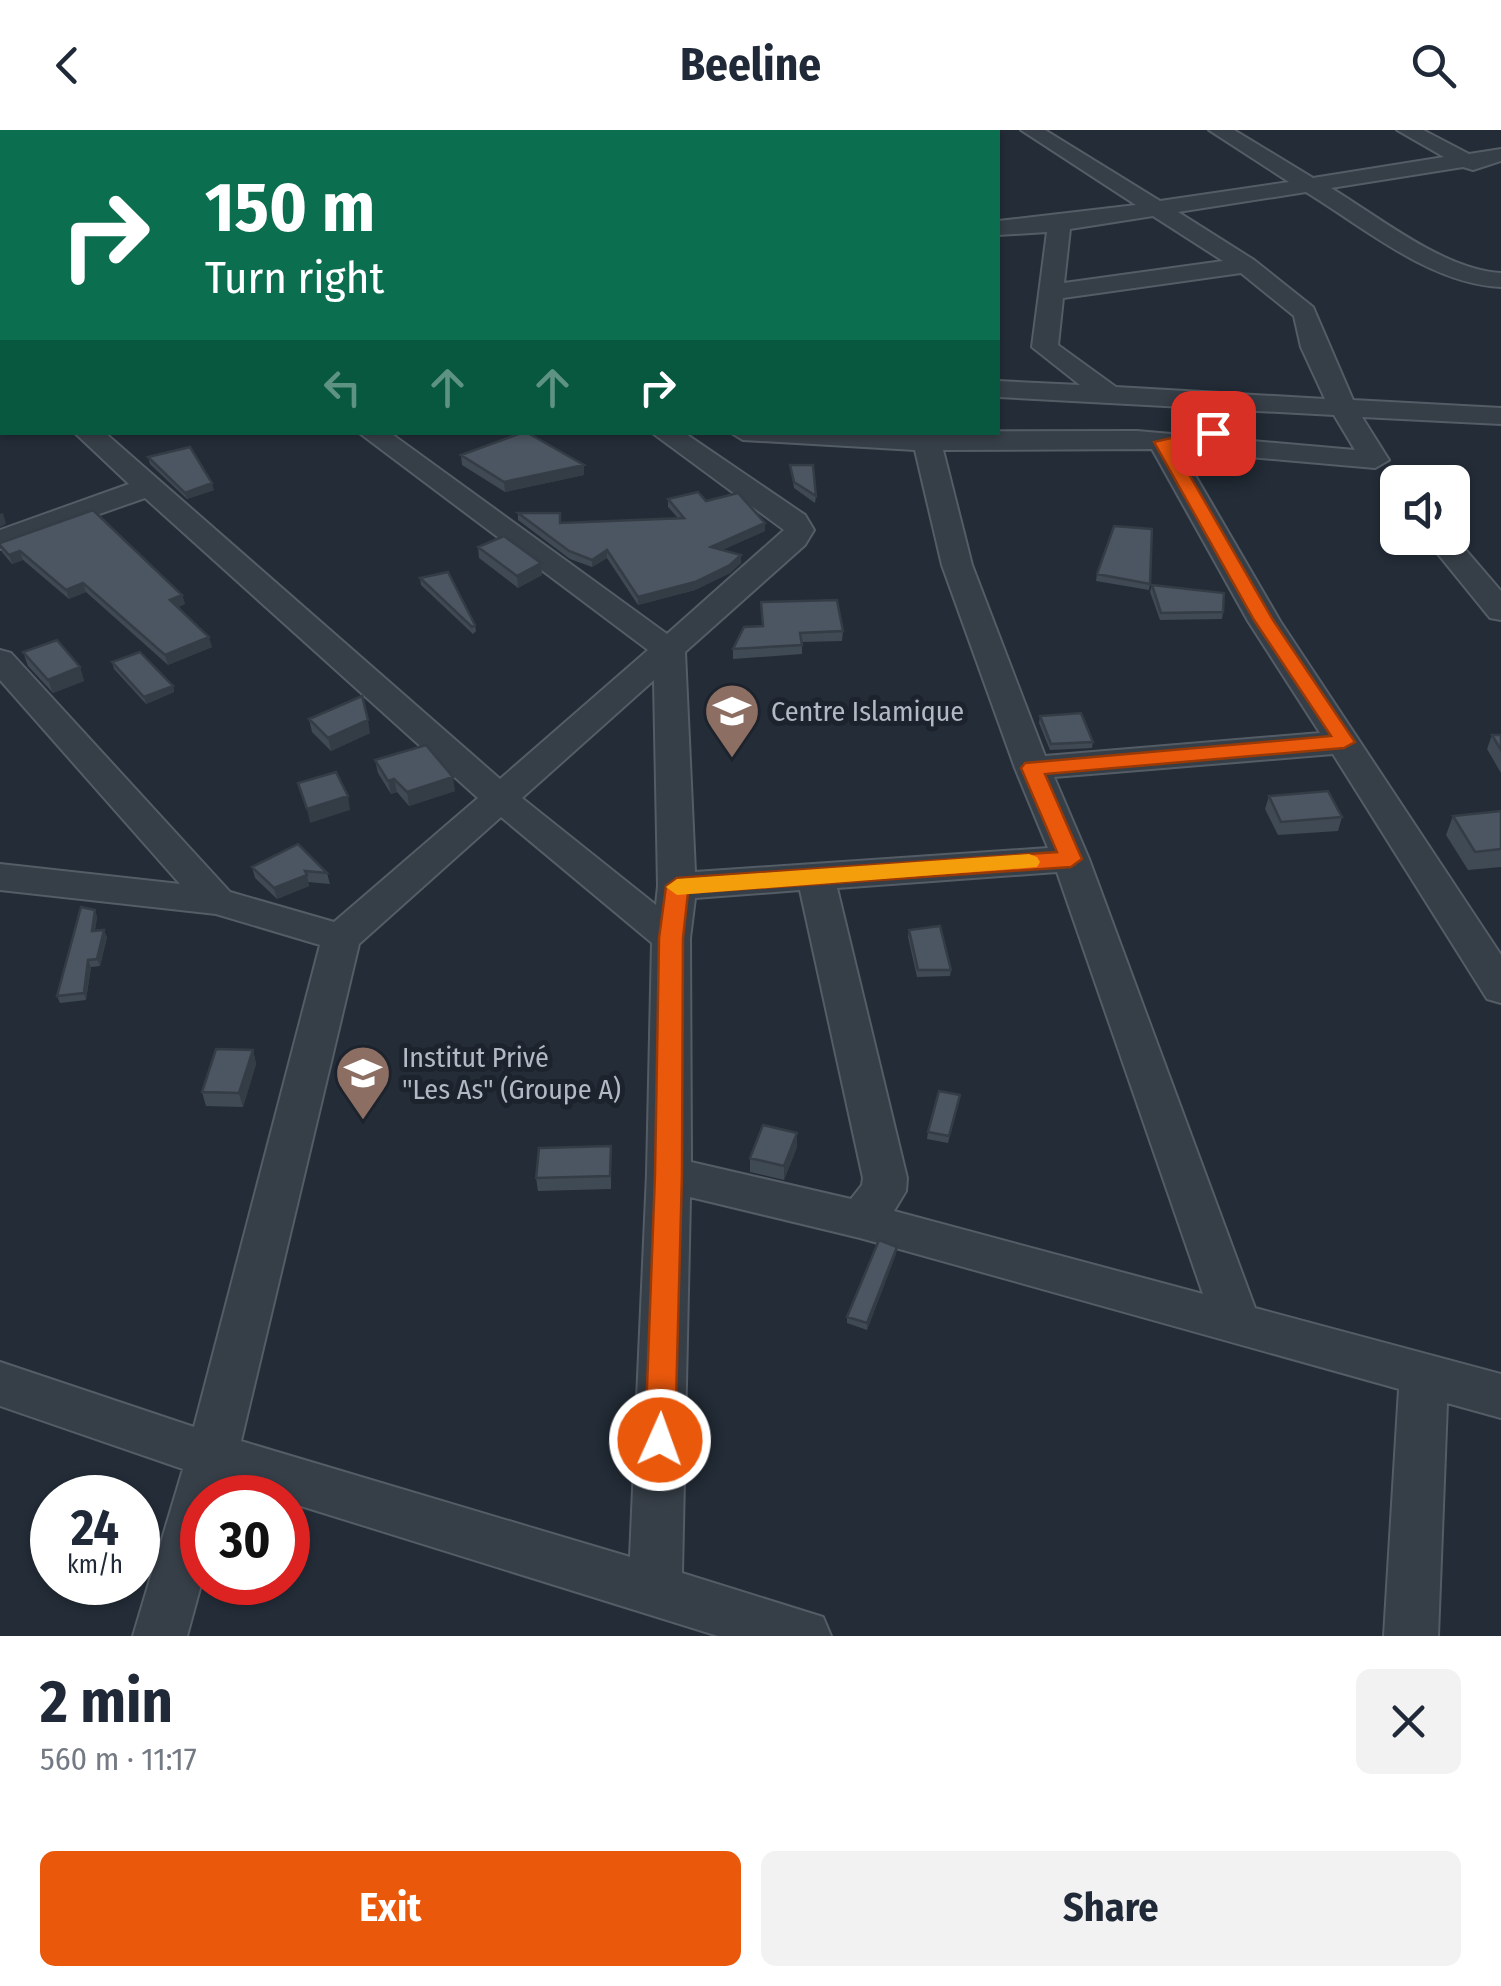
<!DOCTYPE html>
<meta charset="utf-8">
<style>
body{margin:0;font-family:"Fira Sans Condensed",sans-serif;background:#f2f2f3;color:#1f2937;height:100vh;display:flex;flex-direction:column;font-size:38px;white-space:nowrap}
*{box-sizing:border-box;margin:0}
p{font-size:32px;color:#747a83}
.icon{flex:none;width:55px;height:55px;fill:none;stroke:currentColor;stroke-width:2;stroke-linecap:round;stroke-linejoin:round}
.map{position:relative;height:1506px;overflow:hidden}
.sheet{display:flex;flex-direction:column;background:#fff;flex:1}
.sheet>*{flex:none}
.hud{position:absolute;left:0px;top:0px;width:1000px;height:305px;box-shadow:0 2px 8px #0004;background:#0b6e4f;color:#fff;overflow:hidden}
.buttons{position:absolute;left:1380px;top:335px;display:grid;gap:20px}
.buttons a{display:grid;place-items:center;width:90px;height:90px;border-radius:15px;background:#fff;box-shadow:0 2px 8px #0004;font-size:50px}
.speed{position:absolute;left:30px;top:1345px;display:flex;gap:20px;font-size:50px;font-weight:700;text-align:center}
.speed>*{display:grid;place-content:center;width:130px;height:130px;border-radius:50%;background:#fff;box-shadow:0 2px 8px #0004;line-height:1}
.speed small{font-size:25px;font-weight:400}
.speed .limit{border:15px solid #d22;background:#fff;color:#111}
.pin{position:absolute;display:grid;place-items:center;width:85px;height:85px;color:#fff;margin:-42px;border-radius:20px;box-shadow:0 5px 15px #0006}
.me{position:absolute;width:110px;margin:-55px;rotate:2deg;stroke-linejoin:round;filter:drop-shadow(0 0 8px #0008)}
.turn{display:flex;align-items:center;gap:35px;height:210px;padding:0 40px;font-size:45px}
.turn .icon{width:130px;height:130px;stroke-width:2.5}
.turn b{display:block;font-size:70px;line-height:85px}
.lanes{display:flex;align-items:center;height:95px;padding:0 40px;background:#0003;justify-content:center;gap:50px;direction:ltr}
.lanes .off{opacity:.35}
.round{display:grid;place-items:center;flex:none;width:105px;height:105px;border-radius:15px;background:#f2f2f3}
.head{display:flex;align-items:center;justify-content:space-between;height:170px;padding:0 40px}
h1{font-size:60px;font-weight:700;line-height:75px}
.primary-button{display:flex;gap:20px;margin-top:auto;padding:20px 40px}
.primary-button a{flex:1;height:115px;border-radius:15px;background:#ea580c;color:#fff;font-size:40px;font-weight:700;line-height:115px;text-align:center}
.primary-button a+a{background:#f2f2f3;color:#1f2937}
header{display:flex;justify-content:space-between;align-items:center;height:130px;padding:0 40px;background:#fff;font-size:45px;font-weight:700}
.map>svg:first-child{display:block}
.lines{fill:none;stroke-linecap:round;stroke-linejoin:round}
.minor-casing{stroke:#545c65;stroke-width:4}
.minor{fill:#363e47;fill-rule:evenodd}
.wall{fill:#404a54}
.shaded-wall{fill:#343c45}
.building{fill:#4b5662;stroke:#343c45;stroke-width:2.5}
.route{fill:#ea580c;stroke:#983908;stroke-width:2.5}
.slow{fill:#f59e0b}
.labels{text-anchor:middle;dominant-baseline:central;stroke-width:10;stroke-linejoin:round;paint-order:stroke}
.poi-label{font-size:28px;fill:#b1b9c4;stroke:#1c232c;text-anchor:start}
</style>
<header><svg class="icon" aria-label="back" viewBox="0 0 24 24"><path d="M15 5l-7 7 7 7"/></svg>Beeline<svg class="icon" aria-label="search" viewBox="0 0 24 24"><circle cx="10" cy="10" r="6"/><path d="M15 15l6 6"/></svg></header>
<div class="map">
<svg width="1501" height="1506" viewBox="0 0 1501 1506">
<rect width="100%" height="100%" fill="#232c37"/>
<g class="lines">
<g class="minor-casing">
<path id="minor" d="M653,0h22l1,2h-22z
M837,0h22l1,2h-22z
M1021,0h24l115,71 129,-19 -80,-52h25l79,48 131,-21 -47,-27h26l46,24 32,-5v12l-28,9 -10,-3 -132,21c48,29 113,82 170,85v14c-71,-3 -136,-59 -195,-95l-128,20 76,48 59,47 40,93 148,8v16l-139,-7 27,43 -14,8 -194,-17 99,170 221,334v48l-14,-4 -154,-245 -279,23 35,82 166,449 246,66v44l-54,-15 -9,233h-54l15,-247 -539,-151 -170,-41 -8,376 141,44 8,19h-113l-430,-134v-4h-16l-43,-14 -3,14h-24v83l-15,55h-54l50,-167 -183,-63v-44l194,65 126,-482 -104,-31 -216,-24v-26l180,20 -180,-204v-30l11,3 219,239 104,30 144,-124 -333,-300 -145,51v-19l129,-46 -55,-52h30l396,347 148,-129 -290,-218h31l278,202 117,-104 -133,-98h32l122,83 9,15 -9,15 -120,107 10,220 353,-24 -33,-80 -73,-203 -27,-115 -172,-10 -13,-8 407,-1 218,19 -21,-35 -336,-18v-16l82,4 -48,-38 15,-115 -49,3v-14l138,-16zM1153,86l70,45 -159,22 6,-54zM1241,143l53,43 7,31 24,52 -209,-12 -58,-42 5,-47zM1152,319l96,172 72,112 -275,23 -73,-191 -29,-115zM654,550l4,206 -2,19 -134,-107zM501,687l151,126 -5,231 -17,383 -389,-116 118,-497zM1057,742l146,422 -309,-83 12,-20 1,-13 -70,-290zM800,760l63,288 -1,7 -11,14 -160,-37 -1,-224 5,-40z
M2,99v15l-2,1v-15z
M0,192l2,1v15h-2z
M0,228h2v16h-2z
M1452,404l49,57v29l-11,-2 -65,-80h27z"/>
</g>
<use href="#minor" class="minor"/>
</g>
<path class="wall" d="M461,325l123,20 -79,17 -43,-27z
M148,327l66,33 -27,9 -37,-35z
M790,335l26,31 -1,7 -21,-15z
M668,369l38,2 59,30 -43,19 19,5v8l-11,10 -35,17 -57,15 -31,-47 -15,9 -22,-8 -52,-39v-7l43,10 117,-5 -10,-11z
M0,413l182,52 3,9 -7,3 34,40 -44,18 -82,-73 -17,7 -46,-39 -11,4 -10,-12z
M478,417l63,16 1,12 -24,13 -39,-30z
M1097,444l53,10 -1,6 -53,-9z
M420,448l55,47 1,6 -3,3 -52,-49z
M1152,455l71,27 -1,7 -62,1 -10,-28z
M744,497l99,4 -1,10 -40,1v12l-69,5v-10z
M23,522l57,15 4,14 -31,12 -25,-27z
M112,532l61,24 1,6 -28,12 -32,-35z
M1040,586l53,26 -1,6 -42,2 -11,-27z
M309,589l61,14 -39,18 -19,-19z
M1492,605h9v38l-14,-24z
M375,630l80,31 -46,15 -12,-14 -6,2 -13,-21z
M1269,666l73,21 -4,14 -60,4 -13,-26z
M1501,681v56l-33,3 -22,-35 7,-19z
M252,737l75,6 3,11 -22,-2 1,4 -32,13 -22,-21z
M95,780l2,7 -2,13 12,7 -7,29 -9,1 -5,33 -26,3 -3,-7z
M909,800l42,40 -1,6 -33,1 -9,-40z
M253,920l3,14 -13,43 -37,-1 -4,-14z
M960,965l-12,48 -21,-4 1,-7z
M797,1003v14l-13,33 -34,-8v-14z
M611,1016v43l-73,2 -2,-13z
M896,1124l-29,76 -20,-7v-6z"/>
<path class="shaded-wall" d="M584,335v10l-79,17 -1,-10z
M212,353l2,7 -27,9 -2,-6z
M3,383l3,11 -6,3v-13z
M765,393v8l-54,24v-8z
M607,420v8l-15,9v-7z
M20,421l3,9 -11,4 -3,-9z
M741,425v8l-11,10 -35,17 -57,15v-8z
M541,433l1,12 -24,13 -1,-12z
M83,453l3,9 -17,7 -3,-9z
M182,465l3,9 -12,5 -3,-9z
M209,507l3,10 -44,18 -3,-10z
M80,537l4,14 -31,12 -5,-13z
M173,556l1,6 -28,12 -2,-7z
M368,590l2,13 -39,18 -3,-13z
M453,647l2,14 -46,15 -2,-14z
M394,649l3,13 -6,2 -3,-13z
M348,666l2,14 -40,13 -3,-14z
M307,745l2,11 -32,13 -3,-11z
M95,780l2,7 -3,21 -2,-7z
M104,800l3,7 -7,29 -3,-7z
M88,830l3,7 -5,33 -2,-7z
M253,920l3,14 -13,43 -4,-14z
M797,1003v14l-13,33v-14z
M897,1117l-1,7 -29,76v-7z"/>
<path class="building" d="M524,302h2l58,33 -80,17 -43,-27z
M190,317l22,36 -27,10 -37,-36z
M790,335h23l3,31 -22,-14z
M698,362l8,9 32,-8 27,30 -54,24 30,8 -11,10 -35,17 -57,15 -31,-47 -15,10 -23,-9 -51,-38h42v10l124,-5 -16,-19z
M93,380l89,85 -12,5 39,37 -44,18 -82,-72 -17,7 -46,-39 -11,4 -9,-10v-2z
M1114,396l38,3 -2,55 -53,-10z
M504,406l37,27 -24,13 -39,-29z
M448,442l27,53 -3,2 -52,-49z
M1152,455l72,8 -1,19 -62,1z
M837,470l6,31 -43,2 2,12 -69,4 11,-22 19,-1 -2,-24z
M57,510l23,27 -32,13 -25,-28z
M140,522l33,34 -29,11 -32,-35z
M362,566l6,24 -40,18 -19,-19z
M1081,583l12,29 -42,2 -11,-28z
M1492,605h9v15z
M426,615l27,32 -46,15 -13,-13 -6,2 -13,-21z
M336,642l12,24 -41,13 -9,-26z
M1328,661l14,26 -61,5 -12,-26z
M1501,681v38l-26,3 -22,-36z
M298,714l29,29 -22,-2 2,4 -33,13 -22,-21z
M81,777l14,3 -3,21 12,-1 -7,29 -9,1 -4,33 -27,3z
M940,796l11,44h-33l-9,-40z
M216,919l37,1 -14,43 -37,-1z
M939,961l21,4 -11,41 -21,-4z
M763,995l34,8 -13,33 -34,-8z
M611,1016l-1,30 -74,2 3,-30z
M879,1110l18,7 -30,76 -20,-6z"/>
<path class="route" d="M1213,298l6,1v7l-45,12 99,172 82,122 -11,6 -299,26 37,85 -11,8 -383,26 -5,45 -1,236 -7,266 -5,9 -10,5 -11,-5 -4,-9 10,-266 4,-236 7,-52 11,-8 380,-26 -36,-84 4,-5 306,-27 -77,-116 -100,-178z"/>
<path class="slow" d="M1029,724l8,3 3,5 -3,5 -360,28 -11,-8 11,-8z"/>
<defs>
<g id="school-pin" transform="scale(2.875)"><path d="M0 17L-7.5 6A9.5 9.5 0 1 1 7.5 6Z" fill="#8d6e63" stroke="#1c232c"/><path d="M0-5L7-2L0 1L-7-2ZM-4 1L0 2.5L4 1V4Q0 6-4 4Z" fill="#fff"/></g>
</defs>
<g fill-rule="evenodd">
<use href="#school-pin" x="732" y="581"/>
<use href="#school-pin" x="363" y="943"/>
</g>
<g class="labels">
<g class="poi-label">
<text x="771" y="581">Centre Islamique</text>
<text x="402" y="927">Institut Privé<tspan x="402" dy="32">"Les As" (Groupe A)</tspan></text>
</g>
</g>
</svg>
<div class="buttons">
<a><svg class="icon" aria-label="sound" viewBox="0 0 24 24"><path d="M4 9h4l5-4v14l-5-4H4zM17 9q2 3 0 6"/></svg></a>
</div>
<div class="speed"><div>24<small>km/h</small></div><div class="limit">30</div></div>
<div class="pin" style="left:1213px;top:303px;background:#d93025"><svg class="icon" aria-label="arrive" viewBox="0 0 24 24"><path d="M6 21V4h12l-3 4 3 4H6"/></svg></div>
<svg class="me" style="left:660px;top:1310px" viewBox="-20 -20 40 40"><circle r="17" fill="#ea580c" stroke="#fff" stroke-width="3"/><path d="M0-11L8 9 0 5-8 9z" fill="#fff"/></svg>
<div class="hud">
<div class="turn"><svg class="icon" aria-label="right" viewBox="0 0 24 24"><path d="M7 20v-9h11M14 6l5 5-5 5"/></svg><div><b>150 m</b>Turn right</div></div>
<div class="lanes"><svg class="icon off" aria-label="left" viewBox="0 0 24 24"><path d="M17 20v-9H6M10 6l-5 5 5 5"/></svg><svg class="icon off" aria-label="ahead" viewBox="0 0 24 24"><path d="M12 20V5M6 11l6-6 6 6"/></svg><svg class="icon off" aria-label="ahead" viewBox="0 0 24 24"><path d="M12 20V5M6 11l6-6 6 6"/></svg><svg class="icon" aria-label="right" viewBox="0 0 24 24"><path d="M7 20v-9h11M14 6l5 5-5 5"/></svg></div>
</div>
</div>
<section class="sheet">
<div class="head"><div><h1>2 min</h1><p>560 m · 11:17</p></div><a class="round"><svg class="icon" aria-label="close" viewBox="0 0 24 24"><path d="M6 6l12 12M18 6L6 18"/></svg></a></div>
<div class="primary-button"><a>Exit</a><a>Share</a></div>
</section>
